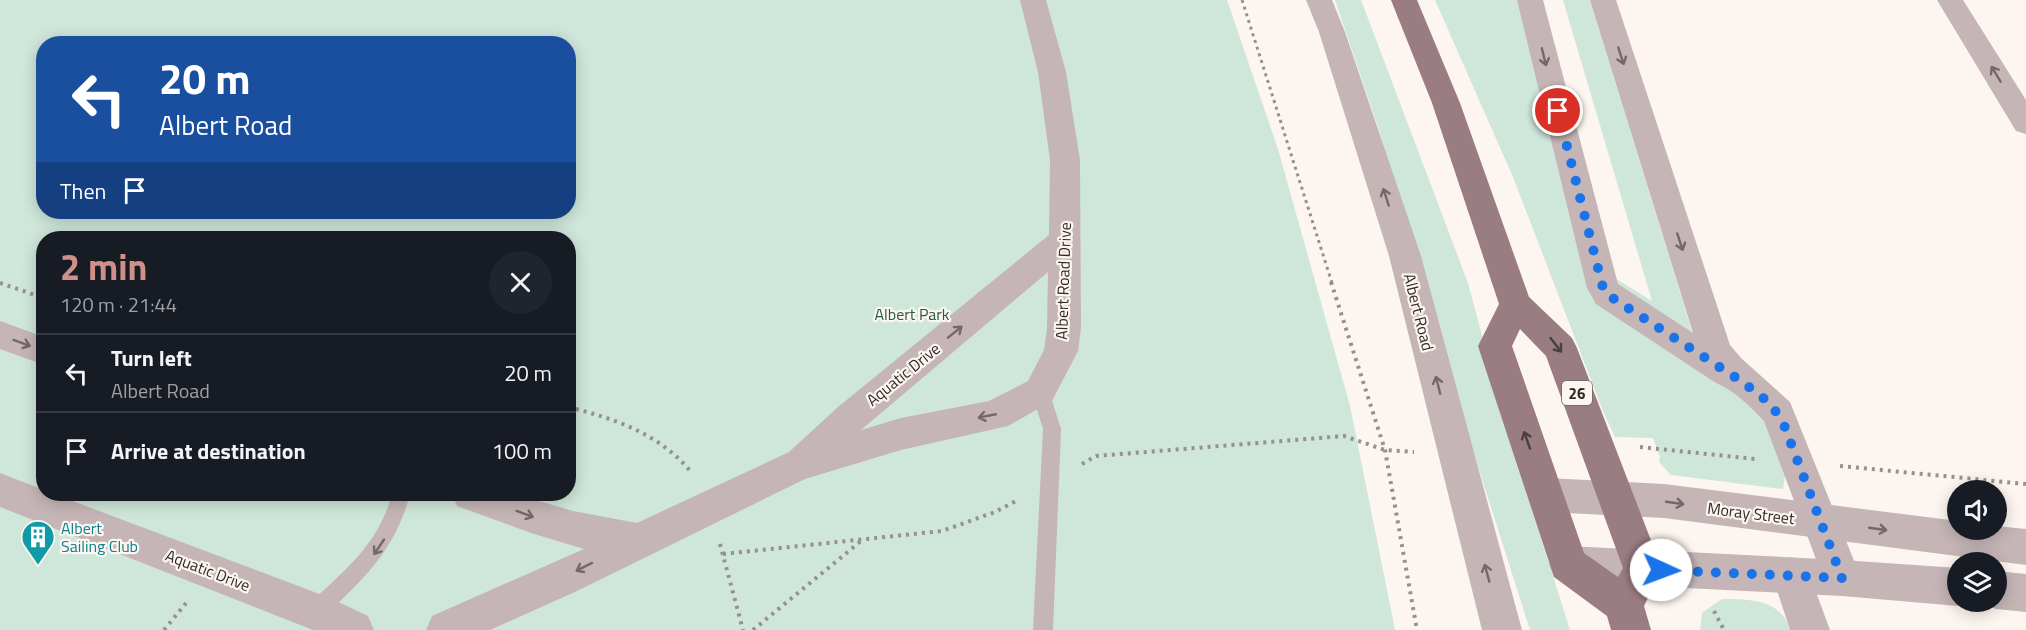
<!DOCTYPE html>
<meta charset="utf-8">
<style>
body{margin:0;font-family:"Titillium Web",sans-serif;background:#20242c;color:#f1f3f6;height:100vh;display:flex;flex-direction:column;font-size:22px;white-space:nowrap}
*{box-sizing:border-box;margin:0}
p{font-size:20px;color:#9ea1a6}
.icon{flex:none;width:33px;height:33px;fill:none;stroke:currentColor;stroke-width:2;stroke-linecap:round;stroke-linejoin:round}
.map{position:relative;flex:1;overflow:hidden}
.panel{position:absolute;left:36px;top:231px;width:540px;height:270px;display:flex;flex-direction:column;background:#171b24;border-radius:24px;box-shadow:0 3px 15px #0003}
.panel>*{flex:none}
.hud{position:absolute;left:36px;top:36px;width:540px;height:183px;border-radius:24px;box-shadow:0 3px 15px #0003;background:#1a4fa0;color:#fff;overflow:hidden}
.buttons{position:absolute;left:1947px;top:480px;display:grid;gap:12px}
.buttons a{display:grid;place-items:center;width:60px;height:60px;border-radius:50%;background:#171b24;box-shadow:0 3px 15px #0003;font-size:30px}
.pin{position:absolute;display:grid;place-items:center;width:51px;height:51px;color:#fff;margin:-26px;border:3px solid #fff;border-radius:50%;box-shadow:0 2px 6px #0007}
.me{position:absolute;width:66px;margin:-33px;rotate:92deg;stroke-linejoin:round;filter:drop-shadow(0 0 4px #0008)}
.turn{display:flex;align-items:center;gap:21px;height:126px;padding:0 24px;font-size:27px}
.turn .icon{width:78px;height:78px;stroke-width:2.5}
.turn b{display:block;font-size:42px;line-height:51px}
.then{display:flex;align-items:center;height:57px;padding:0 24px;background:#0003;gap:12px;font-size:22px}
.round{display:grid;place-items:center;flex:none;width:63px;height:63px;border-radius:32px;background:#20242c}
.overview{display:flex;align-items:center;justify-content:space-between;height:102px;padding:0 24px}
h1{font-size:36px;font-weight:700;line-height:45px;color:#d08f89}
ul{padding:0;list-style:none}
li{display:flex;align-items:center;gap:18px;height:78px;padding:0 24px;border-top:2px solid #363941}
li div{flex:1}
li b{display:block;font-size:22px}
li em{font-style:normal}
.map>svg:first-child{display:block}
.green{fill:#cfe6da;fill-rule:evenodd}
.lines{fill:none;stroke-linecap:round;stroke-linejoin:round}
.path-far1{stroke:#97908b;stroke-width:3;stroke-dasharray:3 4;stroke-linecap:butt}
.path{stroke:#97908b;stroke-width:4;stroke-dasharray:3 5;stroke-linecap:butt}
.service{fill:#c5b5b7;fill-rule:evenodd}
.minor{fill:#c5b5b7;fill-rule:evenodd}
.tertiary{fill:#c5b5b7;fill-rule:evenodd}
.primary{fill:#9a7d82;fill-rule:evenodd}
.oneway{stroke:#736968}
.oneway2{stroke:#4a403e}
.route{stroke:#1a73e8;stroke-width:10;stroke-dasharray:0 18}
.labels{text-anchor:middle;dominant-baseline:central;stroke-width:4.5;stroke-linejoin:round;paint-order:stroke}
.shield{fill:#fdf5ef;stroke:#6e6863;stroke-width:1.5}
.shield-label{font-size:15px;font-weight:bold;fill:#302b27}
.street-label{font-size:16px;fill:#302b27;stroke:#fdf5ef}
.park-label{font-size:16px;fill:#235e46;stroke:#fdf5ef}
.culture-label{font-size:16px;fill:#0d838f;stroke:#fdf5ef;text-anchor:start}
</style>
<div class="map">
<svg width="2026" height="630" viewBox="0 0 2026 630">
<rect width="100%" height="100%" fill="#fdf5ef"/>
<path class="green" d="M0,0h1227l51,149 72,257 45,224h-1395zM44,44h524v168h-524zM44,238h524v256h-524z
M1335,0h26l107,283 40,150 62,197h-40l-48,-151 -104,-352z
M1435,0h84l74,294 170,119 22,64 -2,12 -112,-14 -12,-13 1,-5 -7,-19 -38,-1 -12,-26 -90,-234z
M1563,0h27l104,338 -77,-45 -4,-16 39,24z
M1722,599c28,0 59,0 68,31h-90l2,-17z"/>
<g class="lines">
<path class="path-far1" d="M1242,0l90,283"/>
<path class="path" d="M1331,282l54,168 32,180
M0,283l44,15
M568,407c48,12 92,27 124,66
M1640,447l115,12
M1082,464l14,-8 248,-20 41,14 29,2
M1840,466l186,18
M720,544l23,86
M723,554l219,-23 53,-19 23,-12
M1714,611l10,19
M164,630l22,-27
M753,630l108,-89"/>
<path class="service" d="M1040,384l6,2 3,5 12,38 -8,201h-20l10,-201 -12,-38 3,-5z
M392,494h18c-15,57 -46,84 -87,124l-7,2 -7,-2 -3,-7 3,-7c37,-35 69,-59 83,-110z"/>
<path class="minor" d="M1020,0h26l20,72 14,88 1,168 -3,23 -26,50 -44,25 -107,24 -96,29 -228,112 -87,39h-64l6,-14 152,-67 -53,-16 -74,-27 -5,-12h63l58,17 64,12 152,-71 49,-45 211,-172 1,-75 -12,-88zM1048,272l-1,56 -3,22 -16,31 -39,20 -88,17 -40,12z
M1306,0h26l13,32 76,224 101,374h-40l-93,-374 -70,-224z
M1517,0h26l75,284 75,49 -103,-333h26l114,345 11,13 49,44 71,176 -5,13 -14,5 -14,-5 -64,-170c-13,-14 -30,-31 -48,-38l-120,-79 -9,-16z
M1937,0h26l63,100v34l-10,-3z
M0,321l44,16v28l-44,-16z
M0,473l44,17v4h10l276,104 38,18 6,14h-61l-313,-123z
M1791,557l14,5 25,68h-40l-18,-55 5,-13z"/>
<path class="tertiary" d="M1547,478l117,6 294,37v9h38v-4l30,3v36l-362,-47 -117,-6 -13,-5 -5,-12 5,-12z
M1568,546l274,14 116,8v34h10l-10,4 -116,-10 -274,-14 -14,-5 -5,-13 5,-13z
M1996,571l30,3v38l-30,-3 -14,-6 14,-1z"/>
<path class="primary" d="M1391,0h26l43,103 69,194 43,41 5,10 85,221 -18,37 7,24h-40l-4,-14 -53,-39 -76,-231 21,-42 -67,-201zM1520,329l26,27 77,212 -5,9 -34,-24 -72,-207z"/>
</g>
<defs><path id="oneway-shaft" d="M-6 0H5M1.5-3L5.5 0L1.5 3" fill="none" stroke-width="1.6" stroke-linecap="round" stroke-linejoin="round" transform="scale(1.5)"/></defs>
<g class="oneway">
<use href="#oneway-shaft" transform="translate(1621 56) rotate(72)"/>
<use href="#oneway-shaft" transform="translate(1544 57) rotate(76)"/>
<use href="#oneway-shaft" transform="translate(1996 74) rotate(-121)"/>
<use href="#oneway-shaft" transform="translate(1386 197) rotate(-108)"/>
<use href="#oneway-shaft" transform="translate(1680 242) rotate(72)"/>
<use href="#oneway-shaft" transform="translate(955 332) rotate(-39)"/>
<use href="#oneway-shaft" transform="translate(22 343) rotate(20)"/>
<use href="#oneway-shaft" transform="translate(1438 385) rotate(-104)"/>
<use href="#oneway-shaft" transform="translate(987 416) rotate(169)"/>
<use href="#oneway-shaft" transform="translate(1675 503) rotate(8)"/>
<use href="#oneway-shaft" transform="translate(525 514) rotate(20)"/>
<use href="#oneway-shaft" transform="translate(1878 529) rotate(8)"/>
<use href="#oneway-shaft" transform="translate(379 547) rotate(124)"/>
<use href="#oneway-shaft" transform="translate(584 567) rotate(153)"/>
<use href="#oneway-shaft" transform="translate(1487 573) rotate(-105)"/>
</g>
<g class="oneway2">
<use href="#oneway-shaft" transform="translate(1556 345) rotate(52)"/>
<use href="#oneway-shaft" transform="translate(1527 440) rotate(-109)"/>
</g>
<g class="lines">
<path class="route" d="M1558,111l45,177 5,7 133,86 30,23 13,21 58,153 -181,-8"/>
</g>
<defs>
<g id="building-pin" transform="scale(1.725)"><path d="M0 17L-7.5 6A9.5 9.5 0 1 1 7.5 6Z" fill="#0f9aa8" stroke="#fdf5ef"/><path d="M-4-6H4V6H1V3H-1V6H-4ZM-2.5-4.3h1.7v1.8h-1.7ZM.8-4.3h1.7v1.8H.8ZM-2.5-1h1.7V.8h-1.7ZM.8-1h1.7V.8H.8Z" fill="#fff"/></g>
</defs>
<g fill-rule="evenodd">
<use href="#building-pin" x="38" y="537"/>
</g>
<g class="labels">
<rect class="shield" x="1562" y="381" width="30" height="24" rx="4.5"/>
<g class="shield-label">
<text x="1577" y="393">26</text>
</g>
<g class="street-label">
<text transform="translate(1063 281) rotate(-88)">Albert Road Drive</text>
<text transform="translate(1419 312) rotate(76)">Albert Road</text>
<text transform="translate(903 374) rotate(-39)">Aquatic Drive</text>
<text transform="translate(1751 513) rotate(7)">Moray Street</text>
<text transform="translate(208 570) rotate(21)">Aquatic Drive</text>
</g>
<g class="park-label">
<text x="912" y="314">Albert Park</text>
</g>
<g class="culture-label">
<text x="61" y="528">Albert<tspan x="61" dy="18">Sailing Club</tspan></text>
</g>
</g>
</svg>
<div class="buttons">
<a><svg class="icon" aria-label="sound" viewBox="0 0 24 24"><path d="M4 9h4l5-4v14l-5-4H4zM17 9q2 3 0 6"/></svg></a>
<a><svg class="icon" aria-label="layers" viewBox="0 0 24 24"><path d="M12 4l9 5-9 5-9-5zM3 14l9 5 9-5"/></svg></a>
</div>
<div class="pin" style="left:1558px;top:111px;background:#d93025"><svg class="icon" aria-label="arrive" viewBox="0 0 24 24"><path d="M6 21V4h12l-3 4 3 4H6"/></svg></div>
<svg class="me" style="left:1661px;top:570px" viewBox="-20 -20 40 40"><circle r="19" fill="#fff"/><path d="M0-13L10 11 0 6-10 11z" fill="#1a73e8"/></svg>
<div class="hud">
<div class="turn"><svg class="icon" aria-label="left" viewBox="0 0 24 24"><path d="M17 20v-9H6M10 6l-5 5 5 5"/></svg><div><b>20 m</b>Albert Road</div></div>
<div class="then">Then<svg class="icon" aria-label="arrive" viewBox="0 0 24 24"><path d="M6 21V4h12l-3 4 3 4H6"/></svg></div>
</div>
<section class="panel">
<div class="overview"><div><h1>2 min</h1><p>120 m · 21:44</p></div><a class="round"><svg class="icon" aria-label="close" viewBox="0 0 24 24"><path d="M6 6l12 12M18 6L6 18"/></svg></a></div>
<ul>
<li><svg class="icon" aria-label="left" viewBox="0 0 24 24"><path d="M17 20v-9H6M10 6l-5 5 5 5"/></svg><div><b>Turn left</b><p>Albert Road</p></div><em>20 m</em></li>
<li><svg class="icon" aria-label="arrive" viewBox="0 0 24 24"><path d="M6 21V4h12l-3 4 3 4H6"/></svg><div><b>Arrive at destination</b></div><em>100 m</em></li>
</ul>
</section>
</div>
